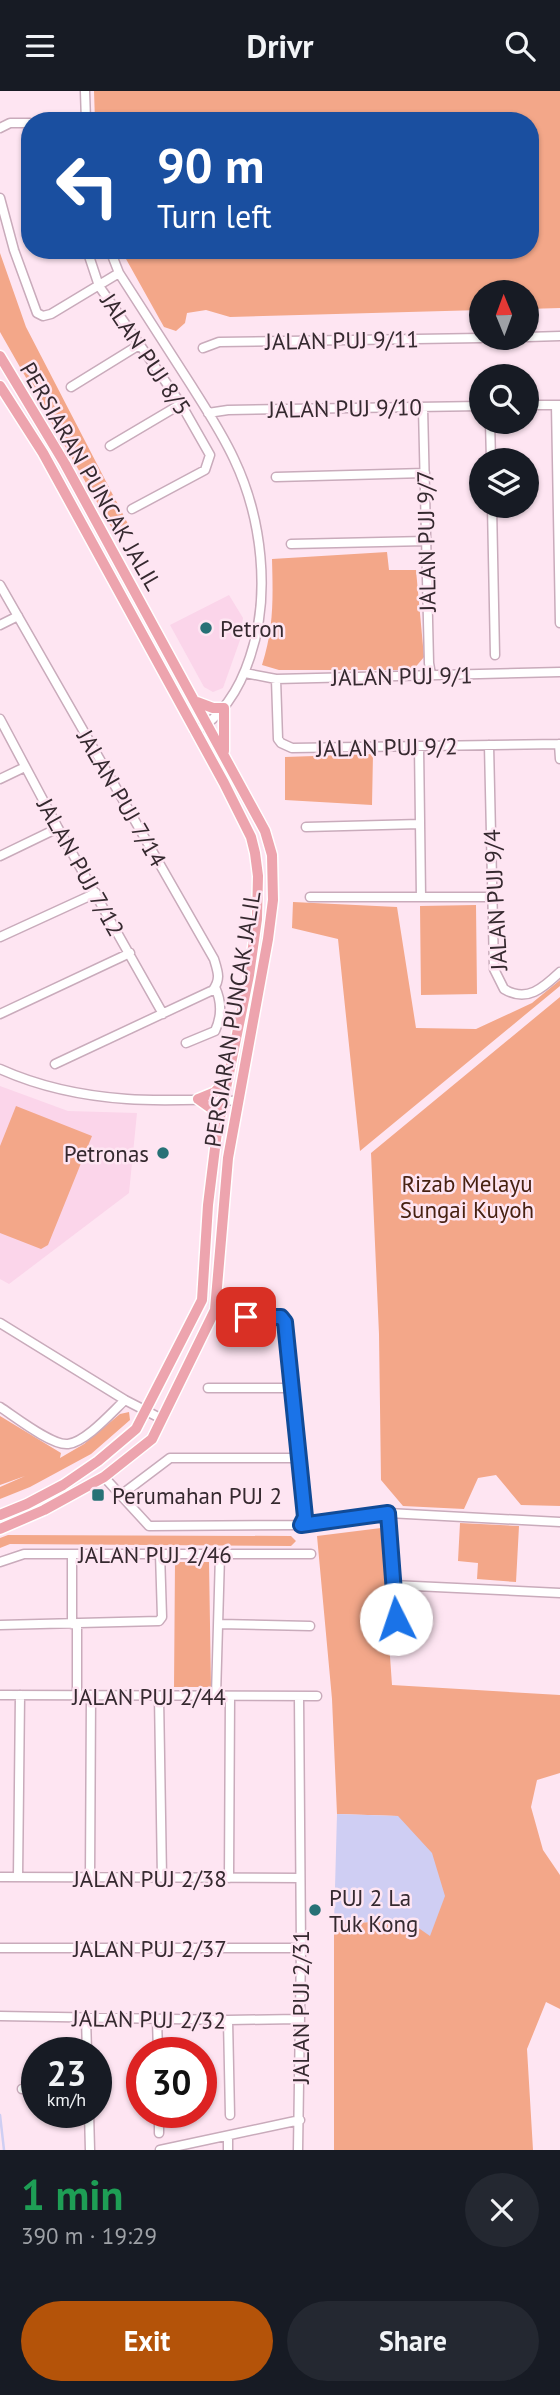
<!DOCTYPE html>
<meta charset="utf-8">
<style>
body{margin:0;font-family:"PT Sans",sans-serif;background:#242831;color:#f1f3f6;height:100vh;display:flex;flex-direction:column;font-size:26px;white-space:nowrap}
*{box-sizing:border-box;margin:0}
p{font-size:23px;color:#9ea1a6}
.icon{flex:none;width:38px;height:38px;fill:none;stroke:currentColor;stroke-width:2;stroke-linecap:round;stroke-linejoin:round}
.map{position:relative;height:2059px;overflow:hidden}
.details{display:flex;flex-direction:column;background:#171b24;flex:1}
.details>*{flex:none}
.top-card{position:absolute;left:21px;top:21px;width:518px;height:147px;border-radius:28px;box-shadow:0 2px 5px #0004;background:#1a4fa0;color:#fff;overflow:hidden}
.needle{width:46px;rotate:359deg}
.buttons{position:absolute;left:469px;top:189px;display:grid;gap:14px}
.buttons a{display:grid;place-items:center;width:70px;height:70px;border-radius:50%;background:#171b24;box-shadow:0 2px 5px #0004;font-size:35px}
.speed{position:absolute;left:21px;top:1946px;display:flex;gap:14px;font-size:35px;font-weight:700;text-align:center}
.speed>*{display:grid;place-content:center;width:91px;height:91px;border-radius:50%;background:#171b24;box-shadow:0 2px 5px #0004;line-height:1}
.speed small{font-size:18px;font-weight:400}
.speed .limit{border:10px solid #d22;background:#fff;color:#111}
.pin{position:absolute;display:grid;place-items:center;width:60px;height:60px;color:#fff;margin:-30px;border-radius:14px;box-shadow:0 4px 10px #0006}
.me{position:absolute;width:77px;margin:-38px;rotate:356deg;stroke-linejoin:round;filter:drop-shadow(0 0 5px #0008)}
.turn{display:flex;align-items:center;gap:24px;height:147px;padding:0 21px;font-size:32px}
.turn .icon{width:91px;height:91px;stroke-width:2.5}
.turn b{display:block;font-size:49px;line-height:60px}
.round{display:grid;place-items:center;flex:none;width:74px;height:74px;border-radius:37px;background:#242831}
.summary{display:flex;align-items:center;justify-content:space-between;height:119px;padding:0 21px}
h1{font-size:42px;font-weight:600;line-height:52px;color:#1e9e55}
.button{display:flex;gap:14px;margin-top:auto;padding:14px 21px}
.button a{flex:1;height:80px;border-radius:42px;background:#b45309;color:#fff;font-size:28px;font-weight:600;line-height:80px;text-align:center}
.button a+a{background:#242831;color:#f1f3f6}
header{display:flex;justify-content:space-between;align-items:center;height:91px;padding:0 21px;background:#171b24;font-size:32px;font-weight:600}
.map>svg:first-child{display:block}
.built{fill:#fbd5ea}
.green{fill:#f3a789}
.water{fill:#cfcef3}
.lines{fill:none;stroke-linecap:round;stroke-linejoin:round}
.stream{stroke:#cfcef3;stroke-width:2.5}
.minor-casing{stroke:#c9abbb;stroke-width:11}
.major-casing{stroke:#fff;stroke-width:13}
.minor{stroke:#fff;stroke-width:8}
.major{stroke:#eda4ae;stroke-width:10}
.route-casing{stroke:#114b97;stroke-width:18}
.route{stroke:#1a73e8;stroke-width:12}
.poi-dot{fill:#277176;stroke:#fee5f2;stroke-width:2.5}
.labels{text-anchor:middle;dominant-baseline:central;stroke-width:5;stroke-linejoin:round;paint-order:stroke}
.street-label{font-size:23px;fill:#35292f;stroke:#fee5f2}
.poi-label{font-size:23px;fill:#35292f;stroke:#fee5f2;text-anchor:start}
.park-label{font-size:23px;fill:#472111;stroke:#fee5f2}
</style>
<header><svg class="icon" aria-label="menu" viewBox="0 0 24 24"><path d="M4 6h16M4 12h16M4 18h16"/></svg>Drivr<svg class="icon" aria-label="search" viewBox="0 0 24 24"><circle cx="10" cy="10" r="6"/><path d="M15 15l6 6"/></svg></header>
<div class="map">
<svg width="560" height="2059" viewBox="0 0 560 2059">
<rect width="100%" height="100%" fill="#fee5f2"/>
<path class="built" d="M229,504l14,23 -3,22 -17,48 -10,4 -9,-5 -34,-62z
M0,995l68,25 69,2 -8,80 -120,91 -9,-5z"/>
<path class="green" d="M94,0h466v217l-33,1v-17h-46v18l-251,7 -24,-7 -19,3 -2,10 -9,8 -12,-4 -43,-77h409v-129h-435z
M0,162l26,74 102,197 -14,8 -114,-200z
M387,461l2,18h27l8,87 -11,13h-134l-17,-5c12,-38 11,-66 10,-106z
M373,663l-1,51 -87,-5v-43z
M293,811l104,5 19,121 60,1 56,-26 28,-23v6l-200,165 -22,-212 -46,-11z
M476,814l1,89 -56,1 -1,-89z
M560,906v509l-39,-1 -25,-30 -18,3 -14,31 -61,-3 -22,-26 -2,-146 -8,-181z
M16,1015l76,30 -44,109 -7,4 -41,-16v-87z
M129,1321l1,8 -39,34 -61,33 -30,12v-12l25,-11 -25,9v-69l61,37 -1,5 24,-14 36,-30z
M460,1432l59,3 -3,56 -39,-3 1,-16 -20,-2z
M381,1437l11,157 168,10v78l-23,7 -6,27 12,43 17,25v134l-14,-7 -19,47 6,101h-199v-226l73,-4 -9,-104 -61,-2 -5,-115 -15,-163z
M8,1444l283,1 5,5 -5,5 -281,-2 -10,4v-10z
M175,1471h34l2,125h-37z"/>
<path class="water" d="M337,1723l61,2 34,37 13,43 -15,40 -23,-16 -73,4z"/>
<g class="lines">
<path class="stream" d="M0,2024l4,35"/>
<g class="minor-casing">
<path id="minor" d="M85,0l1,30
M0,37l10,-5h20
M0,107l14,52 23,63 6,3 8,-2 68,-41
M87,159l12,36 82,118 29,51 -5,15 -73,39
M110,159l9,23c24,37 48,75 72,112 15,24 31,48 43,74 28,59 37,136 16,198 -10,31 -26,58 -55,75
M527,246l33,-1
M203,257l16,-6 262,-4
M71,296l68,-42
M527,314h32
M556,314l4,218
M423,316l6,256 2,12
M208,322l20,-3 253,-4
M490,331l1,38
M110,355l71,-42
M276,386l149,-4
M492,415l3,149
M291,453l135,-3
M0,494l214,374c4,13 7,20 -1,31l-158,74
M0,534l18,-9
M245,582l31,6 284,-7
M276,588l2,60 3,4 11,5 268,-4
M0,628l58,109 105,186
M559,653l1,15
M489,654l5,224 10,20c23,14 39,-1 56,-17
M419,655l2,151
M0,688l25,-12
M306,736l114,-3
M0,765l58,-28
M310,806h183
M0,846l96,-44
M0,923l130,-61
M186,952l29,-12c7,-15 7,-29 0,-44
M0,978c40,18 84,27 127,30 37,3 73,-1 110,2
M0,1232l125,77 35,18
M208,1297h83
M0,1316c14,9 52,39 68,37 18,-2 44,-32 57,-44
M104,1386l45,49 152,-1 4,-8 -20,-195 -4,-5h-35
M121,1404l49,-37h128
M388,1422l8,107
M301,1434l87,-12 172,9
M72,1463v70
M0,1471l24,-8h287
M393,1494l167,8
M219,1533l91,2
M0,1534l159,-4 3,-4 -2,-64
M0,1604l317,1
M77,1604v-71
M159,1605l3,182
M216,1605l4,-141
M0,1786l300,1
M18,1786l2,-182
M90,1786l1,-182
M229,1787l1,-182
M0,1857h301
M0,1925l228,4 70,-1
M86,1926l1,36
M157,1928l1,34
M228,1929l2,95
M22,1998h15
M89,2021l1,38
M159,2021v21
M160,2059l140,-30
M228,2059v-13
M298,2059l3,-202 -2,-251"/>
</g>
<g class="major-casing">
<path id="major" d="M0,265l65,108 200,367 7,24 1,45 -5,39 -40,219 -13,152 -63,129 -48,38 -60,33 -44,19
M0,295l43,67 181,330 27,54 4,16 3,23 -1,43 -8,56 -32,157 -9,73 -6,95 -66,129 -38,32 -35,24 -36,19 -27,11
M197,611l16,6h11v43
M198,1008l17,-7 11,-12
M198,1008l14,10 6,12"/>
</g>
<use href="#minor" class="minor"/>
<use href="#major" class="major"/>
</g>
<g class="lines">
<g class="route-casing">
<path id="route" d="M246,1226h35l4,5 20,195 -4,8 87,-12 8,106"/>
</g>
<use href="#route" class="route"/>
</g>
<g class="poi-dot">
<circle cx="206" cy="537" r="7"/>
<circle cx="163" cy="1062" r="7"/>
<rect x="91" y="1397" width="14" height="14" rx="3.5"/>
<circle cx="315" cy="1819" r="7"/>
</g>
<g class="labels">
<g class="street-label">
<text transform="translate(342 249) rotate(-1)">JALAN PUJ 9/11</text>
<text transform="translate(146 263) rotate(56)">JALAN PUJ 8/5</text>
<text transform="translate(345 317) rotate(-1)">JALAN PUJ 9/10</text>
<text transform="translate(91 385) rotate(60)">PERSIARAN PUNCAK JALIL</text>
<text transform="translate(426 450) rotate(-91)">JALAN PUJ 9/7</text>
<text transform="translate(402 585) rotate(-1)">JALAN PUJ 9/1</text>
<text transform="translate(387 656) rotate(-1)">JALAN PUJ 9/2</text>
<text transform="translate(122 707) rotate(60)">JALAN PUJ 7/14</text>
<text transform="translate(81 776) rotate(61)">JALAN PUJ 7/12</text>
<text transform="translate(495 809) rotate(-93)">JALAN PUJ 9/4</text>
<text transform="translate(232 928) rotate(-81)">PERSIARAN PUNCAK JALIL</text>
<text x="155" y="1463">JALAN PUJ 2/46</text>
<text x="149" y="1605">JALAN PUJ 2/44</text>
<text x="150" y="1787">JALAN PUJ 2/38</text>
<text x="150" y="1857">JALAN PUJ 2/37</text>
<text transform="translate(300 1916) rotate(-90)">JALAN PUJ 2/31</text>
<text transform="translate(149 1928) rotate(1)">JALAN PUJ 2/32</text>
</g>
<g class="poi-label">
<text x="220" y="537">Petron</text>
<text x="149" y="1062" text-anchor="end">Petronas</text>
<text x="112" y="1404">Perumahan PUJ 2</text>
<text x="329" y="1806">PUJ 2 La<tspan x="329" dy="26">Tuk Kong</tspan></text>
</g>
<g class="park-label">
<text x="467" y="1092">Rizab Melayu<tspan x="467" dy="26">Sungai Kuyoh</tspan></text>
</g>
</g>
</svg>
<div class="buttons">
<a><svg class="needle" viewBox="-14 -14 28 28"><path d="M0-13l5 13h-10z" fill="#e53935"/><path d="M0 13l5-13h-10z" fill="#9ea1a6"/></svg></a>
<a><svg class="icon" aria-label="search" viewBox="0 0 24 24"><circle cx="10" cy="10" r="6"/><path d="M15 15l6 6"/></svg></a>
<a><svg class="icon" aria-label="layers" viewBox="0 0 24 24"><path d="M12 4l9 5-9 5-9-5zM3 14l9 5 9-5"/></svg></a>
</div>
<div class="speed"><div>23<small>km/h</small></div><div class="limit">30</div></div>
<div class="pin" style="left:246px;top:1226px;background:#d93025"><svg class="icon" aria-label="arrive" viewBox="0 0 24 24"><path d="M6 21V4h12l-3 4 3 4H6"/></svg></div>
<svg class="me" style="left:396px;top:1528px" viewBox="-20 -20 40 40"><circle r="19" fill="#fff"/><path d="M0-13L10 11 0 6-10 11z" fill="#1a73e8"/></svg>
<div class="top-card">
<div class="turn"><svg class="icon" aria-label="left" viewBox="0 0 24 24"><path d="M17 20v-9H6M10 6l-5 5 5 5"/></svg><div><b>90 m</b>Turn left</div></div>
</div>
</div>
<section class="details">
<div class="summary"><div><h1>1 min</h1><p>390 m · 19:29</p></div><a class="round"><svg class="icon" aria-label="close" viewBox="0 0 24 24"><path d="M6 6l12 12M18 6L6 18"/></svg></a></div>
<div class="button"><a>Exit</a><a>Share</a></div>
</section>
